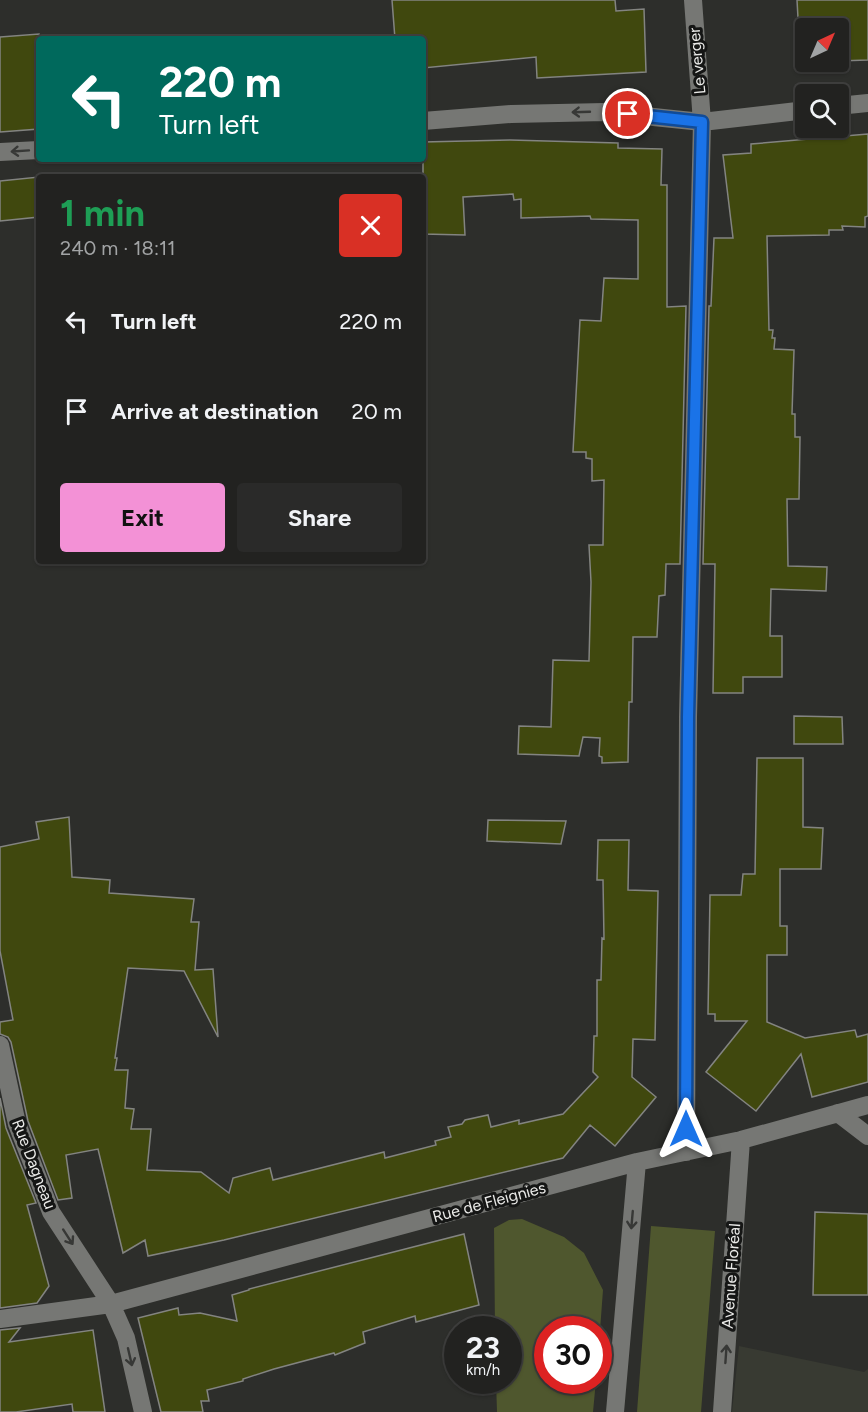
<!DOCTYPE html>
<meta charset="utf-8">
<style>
body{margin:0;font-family:Figtree,sans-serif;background:#2a2a29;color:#f1f3f6;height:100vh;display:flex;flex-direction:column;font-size:22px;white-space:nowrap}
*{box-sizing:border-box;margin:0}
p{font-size:20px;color:#a2a4a5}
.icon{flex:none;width:33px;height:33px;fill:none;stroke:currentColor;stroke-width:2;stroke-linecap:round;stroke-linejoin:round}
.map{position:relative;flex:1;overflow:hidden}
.details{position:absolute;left:36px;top:174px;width:390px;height:390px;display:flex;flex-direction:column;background:#222220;border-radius:6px;box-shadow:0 2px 4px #0004,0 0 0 2px #3f3f3e}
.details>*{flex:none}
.guide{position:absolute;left:36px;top:36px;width:390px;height:126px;border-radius:6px;box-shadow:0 2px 4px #0004,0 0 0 2px #3f3f3e;background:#00695c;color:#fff;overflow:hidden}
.needle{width:39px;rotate:44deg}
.buttons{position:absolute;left:795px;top:18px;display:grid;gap:12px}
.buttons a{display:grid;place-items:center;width:54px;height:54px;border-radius:6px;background:#222220;box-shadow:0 2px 4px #0004,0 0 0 2px #3f3f3e;font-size:30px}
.speed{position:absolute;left:444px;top:1316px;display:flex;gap:12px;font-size:30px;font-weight:700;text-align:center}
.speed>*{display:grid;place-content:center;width:78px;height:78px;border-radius:50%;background:#222220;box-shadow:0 2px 4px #0004,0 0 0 2px #3f3f3e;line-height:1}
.speed small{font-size:15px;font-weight:400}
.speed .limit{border:9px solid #d22;background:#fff;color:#111}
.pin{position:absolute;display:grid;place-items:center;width:51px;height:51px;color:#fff;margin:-26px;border:3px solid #fff;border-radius:50%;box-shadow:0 2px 6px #0007}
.me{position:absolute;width:66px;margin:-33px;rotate:0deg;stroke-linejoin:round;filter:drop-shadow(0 0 4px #0008)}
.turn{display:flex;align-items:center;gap:21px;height:126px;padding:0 24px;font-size:27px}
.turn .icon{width:78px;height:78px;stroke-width:2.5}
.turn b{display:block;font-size:42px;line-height:51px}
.round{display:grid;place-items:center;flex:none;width:63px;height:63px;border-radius:6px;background:#2a2a29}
.overview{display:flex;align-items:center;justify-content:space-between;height:102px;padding:0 24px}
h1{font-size:36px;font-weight:700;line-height:45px;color:#1e9e55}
.button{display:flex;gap:12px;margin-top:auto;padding:12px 24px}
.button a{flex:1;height:69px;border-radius:6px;background:#f391d6;color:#111;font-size:24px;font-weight:700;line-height:69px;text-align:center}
.button a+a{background:#2a2a29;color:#f1f3f6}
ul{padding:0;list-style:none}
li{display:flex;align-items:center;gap:18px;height:90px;padding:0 24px}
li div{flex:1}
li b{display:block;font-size:22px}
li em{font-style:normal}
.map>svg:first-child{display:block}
.built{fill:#383a32}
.green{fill:#4f572e}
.building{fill:#40480e;stroke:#838481;stroke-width:1.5}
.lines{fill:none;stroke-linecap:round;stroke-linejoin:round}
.minor{stroke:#767774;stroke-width:18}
.oneway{stroke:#373836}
.route-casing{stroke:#114b97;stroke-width:15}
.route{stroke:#1a73e8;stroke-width:10}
.labels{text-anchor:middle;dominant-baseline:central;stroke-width:6;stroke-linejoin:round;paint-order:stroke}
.street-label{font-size:16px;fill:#eaeae8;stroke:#151615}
</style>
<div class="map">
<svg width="868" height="1412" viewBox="0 0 868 1412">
<rect width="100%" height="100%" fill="#2d2e2b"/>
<path class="built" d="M739,1346l125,26 4,-3v43h-136z"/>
<path class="green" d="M522,1219l42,18 20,16 19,37 -4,54 -1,-15h-50v51h48l-3,32h-96l-1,-32h12v-51h-13l-1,-101 15,-8z
M651,1226l64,5 -14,181h-64z"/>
<path class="building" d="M392,0h223l1,11 28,-2 2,63 -109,6 -1,-21 -113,11v-29h-28z
M797,0h71v60l-30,1v-33h-32v26h-6z
M39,34v95l-39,3v-95z
M868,134v82l-3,1v10l-23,-1 1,4h-14v5l-62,1 2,94h4l-1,8h3l-1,11 20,1 -2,64h3v23h5l-1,62h-12l1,67 39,1 -1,24 -55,-2 -1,47h12v41h-39v16h-30l2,-129h-12l6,-258h2l3,-68h19l-10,-83 28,-2v-9z
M510,140l108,3v5l44,1 -1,36h6v122l19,-1 -6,258h-14l-1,31 -6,1 -2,41h-24l-1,65h-3l-1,60 -26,1v-6l-3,-1 1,-18 -17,-1 -4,19 -61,-2 1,-28 32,1 2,-67 36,1 2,-79 -2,-37h14l1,-65 -12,1v-22l-6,-1v-6h-13l7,-132 21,1 3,-43 34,1v-59l-47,-1 -1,-3 -69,2v-19l-7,1 -1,-6 -50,3 2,38 -42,-1v-92z
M39,177v40l-39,4v-40z
M794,716l48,1 1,27h-49z
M757,758h46v69l20,1 -2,41h-41v57h7v29h-20v67l38,16 50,-8 2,7 11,-3v48l-56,15 -11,-43 -45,57 -50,-39 41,-51h-32v-7h-7l2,-119h31l2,-21h12z
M69,817l3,60 38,3 -1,13 85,6 -3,23h8l-4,48 18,-1 5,68 -34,-66 -56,-3 -13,90h2l-2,12h13l-3,38 9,1 -3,20h20l-4,41 54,2 28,21 4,-15 37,-10 3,12 111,-28 1,6 51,-13 -1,-4 16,-4 -3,-10 14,-3 3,-4 23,-5 3,12 28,-7v4l44,-10 35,-37 -5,-5 1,-36h3v-56h4l1,-42 2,1 -1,-59h-6l1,-40h31l-1,50 30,1 -3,149 -22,-1 -1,38 24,20 -41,49 -25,-21 -27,33 -339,82 -76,16 -3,-16 -22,13 -25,-104 -32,6 6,43 -14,2 -30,-79 -17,-79 -3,-5 -8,-3v-12l13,-2 -13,-69v-104l39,-8 -3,-17z
M488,820l78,1 -5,23 -74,-3z
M0,1098l6,30 30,75 -9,2 22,81 -12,17 -37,5z
M815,1212l53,2v81h-55z
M464,1234l15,71 -63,17 -1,-6 -52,16 2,11 -30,12 -1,-2 -60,16 -31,10v2l-36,9 2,11h-8l2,11h-42l-23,-94 40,-10 1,7 21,-2 37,8 -5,-26 17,-5v-1z
M20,1328l-11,14 84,-12 12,82h-32l-1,-8 -56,8h-16v-82z"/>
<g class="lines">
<path class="minor" d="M838,106l30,-3
M423,121l88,-7 94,-2 97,10 104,-12
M0,152l39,-2
M0,1045l17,79 34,88 60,92 15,34 17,74
M838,1113l30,23
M686,1152l2,-435 14,-595 -9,-122
M0,1319l111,-15 526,-142 104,-22 127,-35
M615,1412l22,-250
M722,1412l19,-272"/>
</g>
<defs><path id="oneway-shaft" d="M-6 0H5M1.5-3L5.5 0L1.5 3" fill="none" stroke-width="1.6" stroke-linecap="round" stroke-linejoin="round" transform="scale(1.5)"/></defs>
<g class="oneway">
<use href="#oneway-shaft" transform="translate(581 112) rotate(178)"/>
<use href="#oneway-shaft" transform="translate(20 151) rotate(176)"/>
<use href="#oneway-shaft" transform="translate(632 1220) rotate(95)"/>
<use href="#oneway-shaft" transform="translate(68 1237) rotate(57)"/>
<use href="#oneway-shaft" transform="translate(726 1354) rotate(-86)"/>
<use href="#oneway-shaft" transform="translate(130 1357) rotate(77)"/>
</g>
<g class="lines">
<g class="route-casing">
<path id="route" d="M628,114l74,8 -14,595 -2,412"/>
</g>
<use href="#route" class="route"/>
</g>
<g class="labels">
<g class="street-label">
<text transform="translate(697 61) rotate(-95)">Le verger</text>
<text transform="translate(34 1164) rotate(69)">Rue Dagneau</text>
<text transform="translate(489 1202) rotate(-15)">Rue de Fleignies</text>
<text transform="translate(731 1276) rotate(-86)">Avenue Floréal</text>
</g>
</g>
</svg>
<div class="buttons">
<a><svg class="needle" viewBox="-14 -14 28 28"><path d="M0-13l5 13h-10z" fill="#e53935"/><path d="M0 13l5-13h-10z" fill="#a2a4a5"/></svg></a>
<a><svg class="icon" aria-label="search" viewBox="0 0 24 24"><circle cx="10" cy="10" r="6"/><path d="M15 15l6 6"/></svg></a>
</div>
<div class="speed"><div>23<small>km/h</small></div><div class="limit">30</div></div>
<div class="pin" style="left:628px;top:114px;background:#d93025"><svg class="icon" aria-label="arrive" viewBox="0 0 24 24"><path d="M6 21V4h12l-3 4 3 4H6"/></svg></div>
<svg class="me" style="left:686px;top:1129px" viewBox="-20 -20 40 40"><path d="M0-17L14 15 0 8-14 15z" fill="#1a73e8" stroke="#fff" stroke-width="4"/></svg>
<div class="guide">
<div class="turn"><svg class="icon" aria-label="left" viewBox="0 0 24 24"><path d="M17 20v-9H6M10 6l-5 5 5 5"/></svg><div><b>220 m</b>Turn left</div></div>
</div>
<section class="details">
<div class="overview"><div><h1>1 min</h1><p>240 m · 18:11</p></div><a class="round" style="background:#d93025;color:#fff"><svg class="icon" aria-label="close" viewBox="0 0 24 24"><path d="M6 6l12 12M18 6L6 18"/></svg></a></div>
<ul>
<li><svg class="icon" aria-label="left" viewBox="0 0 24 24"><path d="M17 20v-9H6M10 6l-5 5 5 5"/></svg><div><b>Turn left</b></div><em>220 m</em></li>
<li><svg class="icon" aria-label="arrive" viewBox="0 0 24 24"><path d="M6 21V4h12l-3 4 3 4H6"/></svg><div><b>Arrive at destination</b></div><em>20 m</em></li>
</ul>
<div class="button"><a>Exit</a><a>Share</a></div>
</section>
</div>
